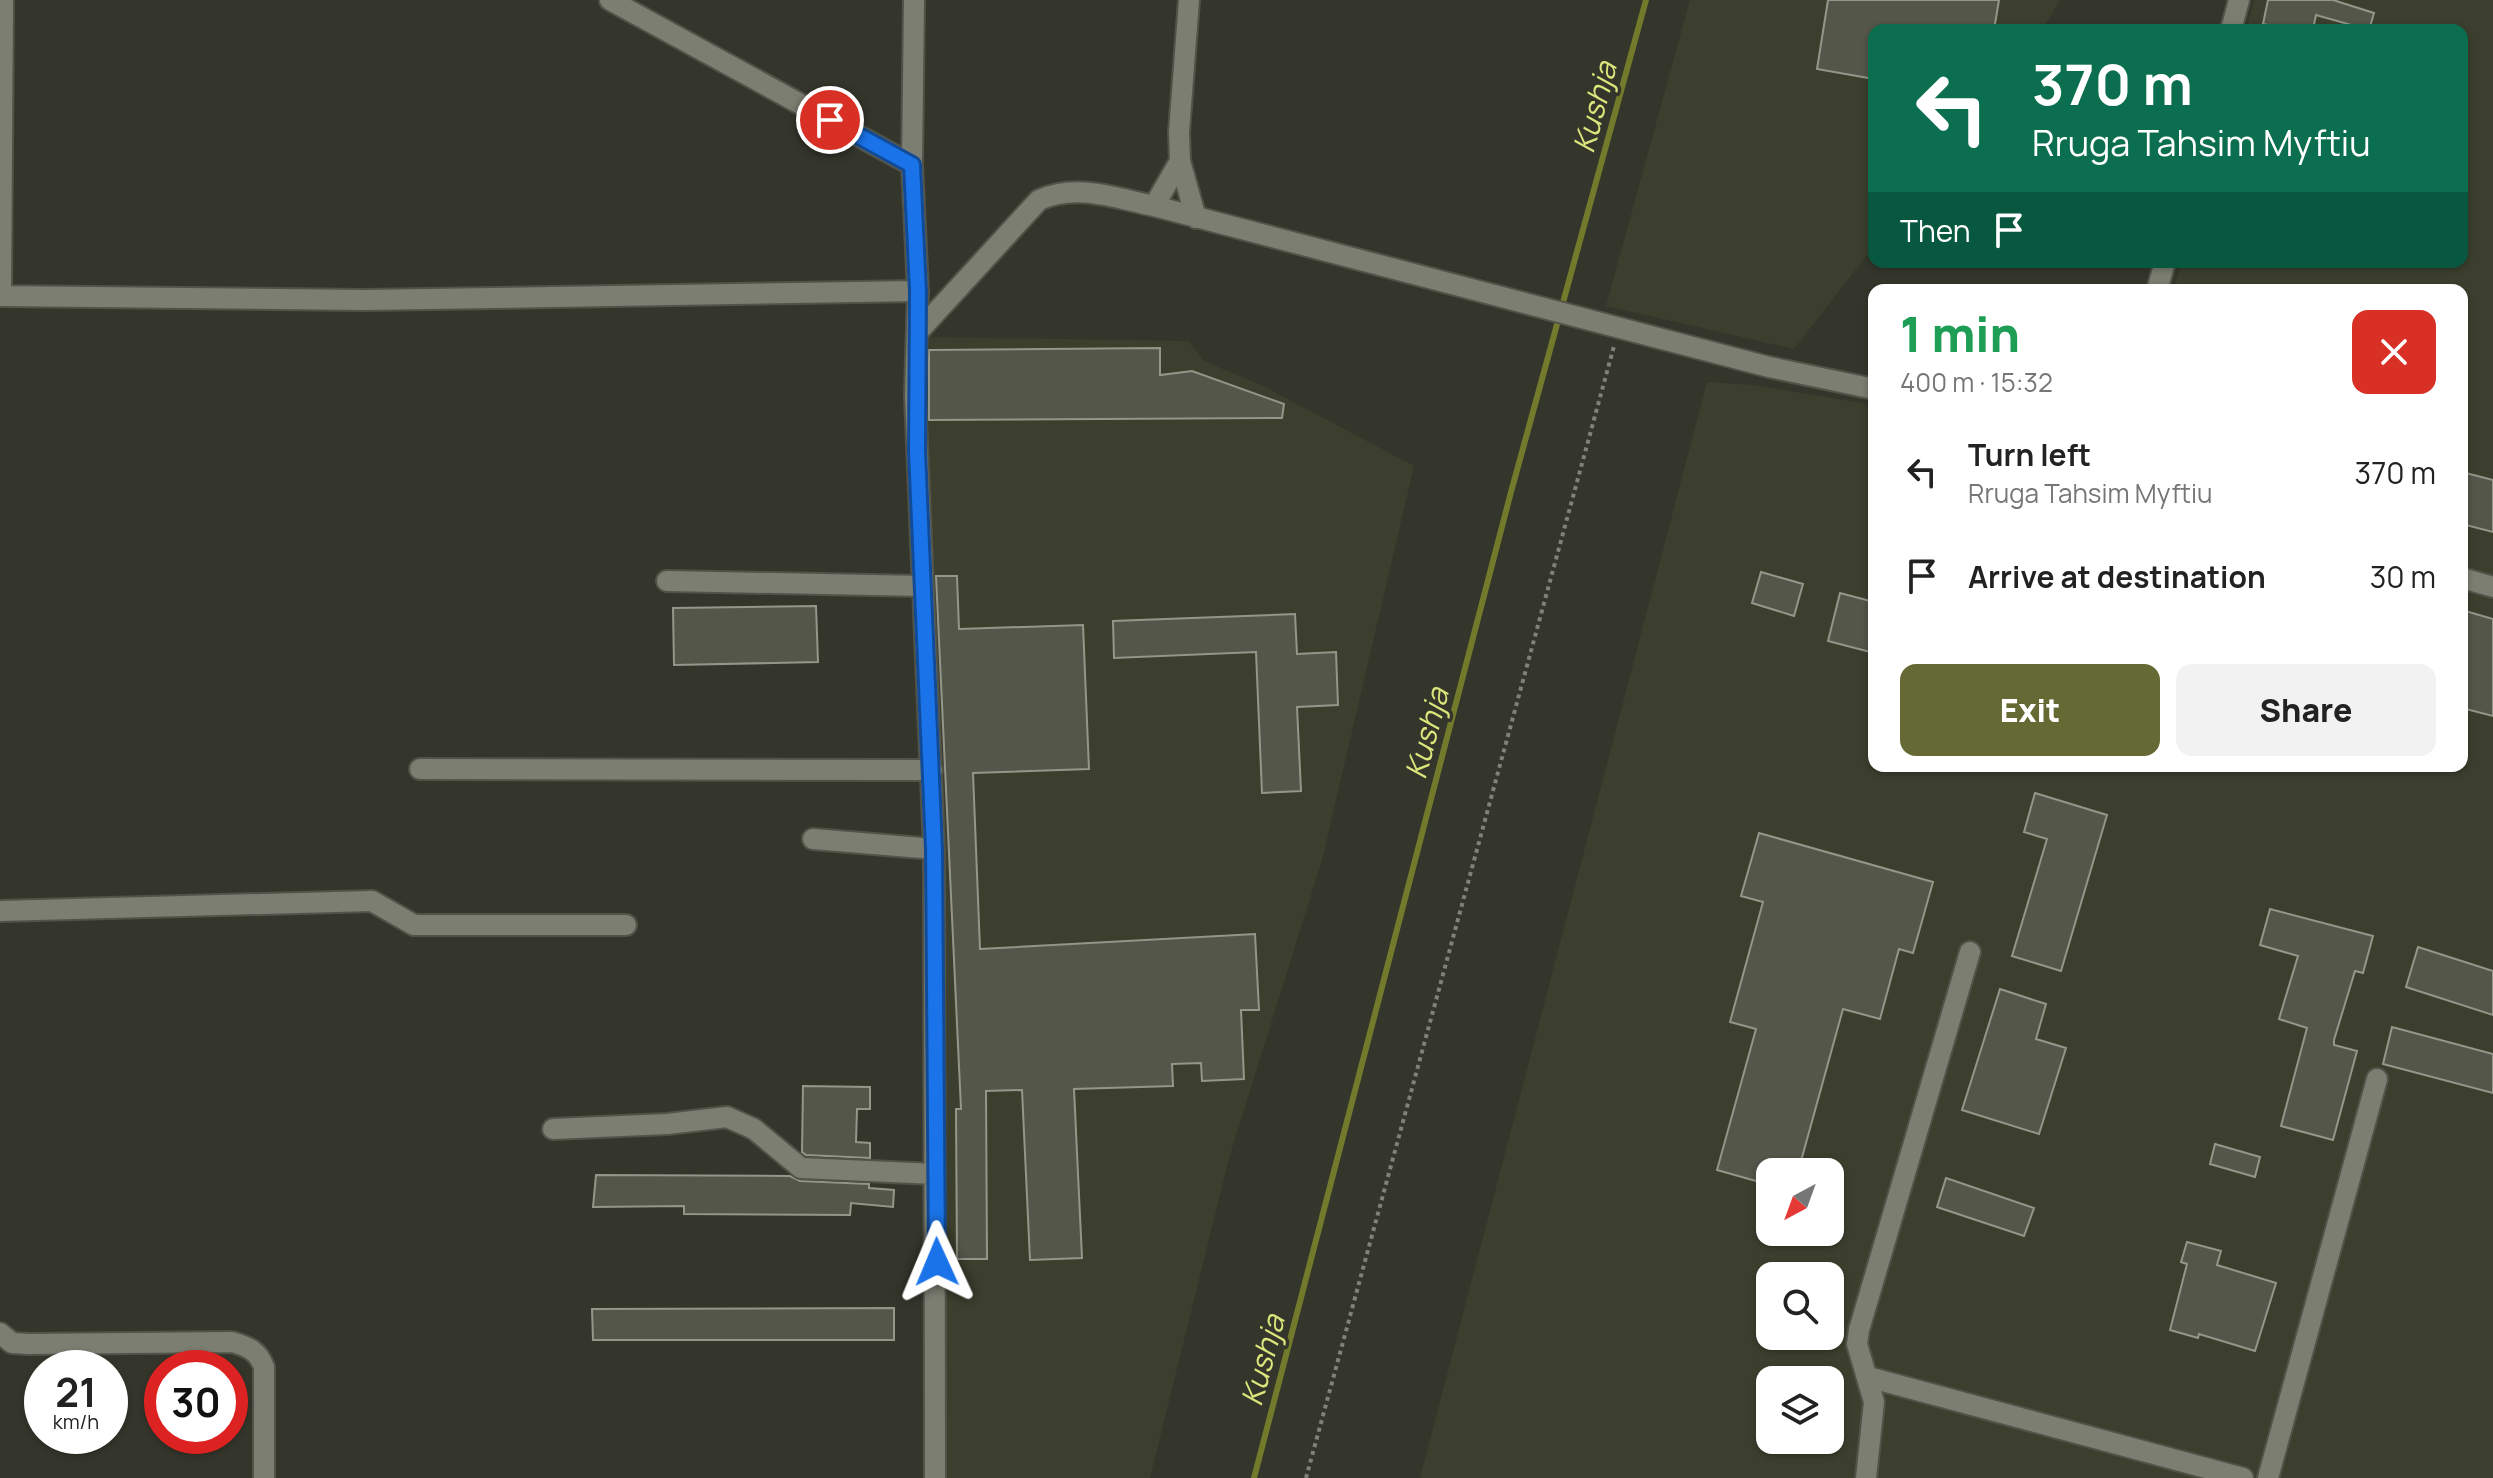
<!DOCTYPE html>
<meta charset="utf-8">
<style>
body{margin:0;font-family:Manrope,sans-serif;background:#f2f2f2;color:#222;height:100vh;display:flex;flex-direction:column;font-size:30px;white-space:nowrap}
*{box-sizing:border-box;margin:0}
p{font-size:26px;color:#767676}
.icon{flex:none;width:44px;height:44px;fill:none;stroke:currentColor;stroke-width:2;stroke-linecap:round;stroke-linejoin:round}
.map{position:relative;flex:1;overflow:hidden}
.details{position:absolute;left:1868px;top:284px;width:600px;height:488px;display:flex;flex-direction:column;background:#fff;border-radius:16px;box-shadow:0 2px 6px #0004}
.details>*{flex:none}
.top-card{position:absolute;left:1868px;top:24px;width:600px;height:244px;border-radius:16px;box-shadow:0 2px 6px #0004;background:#0b6e4f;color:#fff;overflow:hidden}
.needle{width:52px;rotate:221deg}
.controls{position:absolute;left:1756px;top:1158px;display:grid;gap:16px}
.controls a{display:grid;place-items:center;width:88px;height:88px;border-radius:16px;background:#fff;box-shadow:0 2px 6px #0004;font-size:40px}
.speed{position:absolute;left:24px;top:1350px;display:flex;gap:16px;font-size:40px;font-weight:700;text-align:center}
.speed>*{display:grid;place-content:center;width:104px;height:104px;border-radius:50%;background:#fff;box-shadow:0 2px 6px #0004;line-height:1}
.speed small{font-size:20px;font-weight:400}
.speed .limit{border:12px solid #d22;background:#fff;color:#111}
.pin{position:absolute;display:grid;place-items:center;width:68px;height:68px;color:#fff;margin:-34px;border:4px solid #fff;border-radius:50%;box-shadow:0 2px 8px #0007}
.me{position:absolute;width:88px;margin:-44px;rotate:359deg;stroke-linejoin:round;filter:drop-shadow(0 0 6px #0008)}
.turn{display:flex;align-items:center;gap:28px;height:168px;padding:0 32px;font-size:36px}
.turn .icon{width:104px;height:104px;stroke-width:2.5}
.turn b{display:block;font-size:56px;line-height:68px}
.then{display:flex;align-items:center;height:76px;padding:0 32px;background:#0003;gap:16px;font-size:30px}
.round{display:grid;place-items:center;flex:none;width:84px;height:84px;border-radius:16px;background:#f2f2f2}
.head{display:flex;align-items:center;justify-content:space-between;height:136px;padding:0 32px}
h1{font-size:48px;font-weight:800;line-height:60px;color:#1e9e55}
.cta{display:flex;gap:16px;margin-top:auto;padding:16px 32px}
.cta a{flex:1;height:92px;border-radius:16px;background:#656a34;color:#fff;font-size:32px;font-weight:800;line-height:92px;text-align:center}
.cta a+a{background:#f2f2f2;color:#222}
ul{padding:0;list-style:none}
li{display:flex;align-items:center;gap:24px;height:104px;padding:0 32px}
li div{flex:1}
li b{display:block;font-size:30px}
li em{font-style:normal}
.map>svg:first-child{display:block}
.built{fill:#3c3f2d;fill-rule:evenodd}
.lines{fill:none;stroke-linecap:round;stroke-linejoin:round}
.stream{stroke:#727a2b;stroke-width:6}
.building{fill:#54564a;stroke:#949689;stroke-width:2}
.minor-casing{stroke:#515349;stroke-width:24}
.path{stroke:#808177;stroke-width:4;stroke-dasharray:4 4;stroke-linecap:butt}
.minor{stroke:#7c7e71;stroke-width:20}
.route-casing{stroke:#114b97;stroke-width:20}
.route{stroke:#1a73e8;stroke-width:14}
.labels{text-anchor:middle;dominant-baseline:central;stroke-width:7;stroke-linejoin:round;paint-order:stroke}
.water-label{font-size:30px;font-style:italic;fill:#dbe77c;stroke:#35362b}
</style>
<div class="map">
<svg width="2493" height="1478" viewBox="0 0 2493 1478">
<rect width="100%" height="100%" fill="#35362b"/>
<path class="built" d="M1690,0h370l-18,30h-168v216l-80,103 -188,-43z
M2254,0h239v1478h-1073l287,-1096 46,3 121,20v361h588v-476h-289l9,-28h280v-232h-216zM1770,1172h60v60h-60zM1770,1276h60v60h-60zM1770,1380h60v60h-60z
M927,337l261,4 16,20 61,26 149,79 -92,394 -93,298 -79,320h-209l-22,-1099z"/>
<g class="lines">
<path class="stream" d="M1254,1478l257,-986 135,-492"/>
</g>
<path class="building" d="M1828,0h171l-5,30h-120v49l-57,-10z
M2268,0h65l41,13 -5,17 -53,-15 -3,14 -12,-3 -1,4h-10l-27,-6z
M1160,348v27l32,-4 92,33 -2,14 -353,2v-70z
M2462,472l31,8v52l-31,-8z
M1761,572l42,12 -9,32 -42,-13z
M936,576h21l2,53 124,-4 6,144 -116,4 7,176 275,-15 4,76h-18l3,69 -42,2 -1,-18 -29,1 1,22 -99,3 8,169 -52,2 -8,-170 -36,1 1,168h-30l-1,-150h5z
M1840,593l34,9v51l-46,-12z
M816,606l2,56 -144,3 -1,-57z
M2462,610l31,9v97l-31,-8z
M1295,614l2,40 39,-2 2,53 -41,2 4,84 -39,2 -6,-141 -142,6 -1,-37z
M2035,793l72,22 -46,156 -49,-15 35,-117 -23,-7z
M1759,833l174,49 -20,71 -14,-4 -19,70 -37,-10 -45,163h-28v13l-53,-15 39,-141 -26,-7 33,-120 -22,-6z
M2270,909l103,27 -10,37 -8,-2 -21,69v5l23,6 -24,89 -52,-14 26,-98 -28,-9 19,-63 -38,-11z
M2418,947l75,24v44l-87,-28z
M2000,989l46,15 -10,35 30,9 -27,86 -77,-24z
M2392,1027l101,27v39l-110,-29z
M803,1086l67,1v22h-13l-1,33 14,1v15l-64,-3 -4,-3z
M2215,1144l45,13 -5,20 -45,-13z
M596,1175l194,1 10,5 69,3v4l25,2 -1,17 -42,-4 -1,12 -166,-1v-8l-91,1z
M1946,1178l88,30 -10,28 -87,-29z
M2187,1242l34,9 -4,14 59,18 -21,68 -56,-17 -1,4 -28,-8 17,-66 -6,-2z
M894,1308v32h-301l-1,-31z"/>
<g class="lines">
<g class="minor-casing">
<path id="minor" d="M610,0l302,165
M914,0l-2,165 6,126 -3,104 19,454 1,629
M2231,30l8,-30
M1180,161l16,57
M1154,206l26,-45 -1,-29 10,-132
M2157,290l8,-28
M0,296l364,4 554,-9
M1,296l2,-296
M917,333l122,-133c37,-17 76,-2 115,6l615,161 105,22
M2462,578l31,9
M667,581l255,5
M420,769l512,1
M813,839l121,10
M0,911l372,-10 42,24h212
M553,1129l114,-5 60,-7 27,12 47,39 134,6
M0,1333l12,10 16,1 204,-2c17,5 26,9 32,25v111
M1868,1377l375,101
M1866,1478l8,-76 -17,-58 2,-14 111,-378
M2268,1478l109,-399"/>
</g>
<path class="path" d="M1306,1478l308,-1132"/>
<use href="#minor" class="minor"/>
</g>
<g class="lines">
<g class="route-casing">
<path id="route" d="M830,120l82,45 6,126 -1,160 17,398 3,413"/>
</g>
<use href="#route" class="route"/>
</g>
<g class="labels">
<g class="water-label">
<text transform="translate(1594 107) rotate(-75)">Kushja</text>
<text transform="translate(1426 733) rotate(-75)">Kushja</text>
<text transform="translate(1262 1360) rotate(-75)">Kushja</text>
</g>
</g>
</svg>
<div class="controls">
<a><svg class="needle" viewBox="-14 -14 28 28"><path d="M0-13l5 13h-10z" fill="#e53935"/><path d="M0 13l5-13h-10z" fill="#767676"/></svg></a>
<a><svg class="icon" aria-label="search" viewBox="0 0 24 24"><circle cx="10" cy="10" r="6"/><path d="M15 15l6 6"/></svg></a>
<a><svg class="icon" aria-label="layers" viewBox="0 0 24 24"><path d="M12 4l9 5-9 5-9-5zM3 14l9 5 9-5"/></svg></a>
</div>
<div class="speed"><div>21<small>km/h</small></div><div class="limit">30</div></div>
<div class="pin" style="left:830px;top:120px;background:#d93025"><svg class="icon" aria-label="arrive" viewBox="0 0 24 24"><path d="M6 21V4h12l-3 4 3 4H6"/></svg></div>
<svg class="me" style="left:937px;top:1262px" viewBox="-20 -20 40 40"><path d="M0-17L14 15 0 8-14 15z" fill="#1a73e8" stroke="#fff" stroke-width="4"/></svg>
<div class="top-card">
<div class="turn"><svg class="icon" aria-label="left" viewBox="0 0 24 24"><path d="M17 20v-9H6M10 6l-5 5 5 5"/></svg><div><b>370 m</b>Rruga Tahsim Myftiu</div></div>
<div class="then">Then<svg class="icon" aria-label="arrive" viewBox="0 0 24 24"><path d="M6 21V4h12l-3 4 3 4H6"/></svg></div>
</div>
<section class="details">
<div class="head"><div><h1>1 min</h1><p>400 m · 15:32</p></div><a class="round" style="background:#d93025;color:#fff"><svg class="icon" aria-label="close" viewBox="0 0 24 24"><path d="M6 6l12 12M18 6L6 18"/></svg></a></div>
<ul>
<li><svg class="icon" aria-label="left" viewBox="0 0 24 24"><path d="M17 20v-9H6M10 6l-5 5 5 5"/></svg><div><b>Turn left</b><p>Rruga Tahsim Myftiu</p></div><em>370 m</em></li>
<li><svg class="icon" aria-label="arrive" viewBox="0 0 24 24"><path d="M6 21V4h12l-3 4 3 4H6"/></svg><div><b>Arrive at destination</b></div><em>30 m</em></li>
</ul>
<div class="cta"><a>Exit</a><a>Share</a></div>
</section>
</div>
